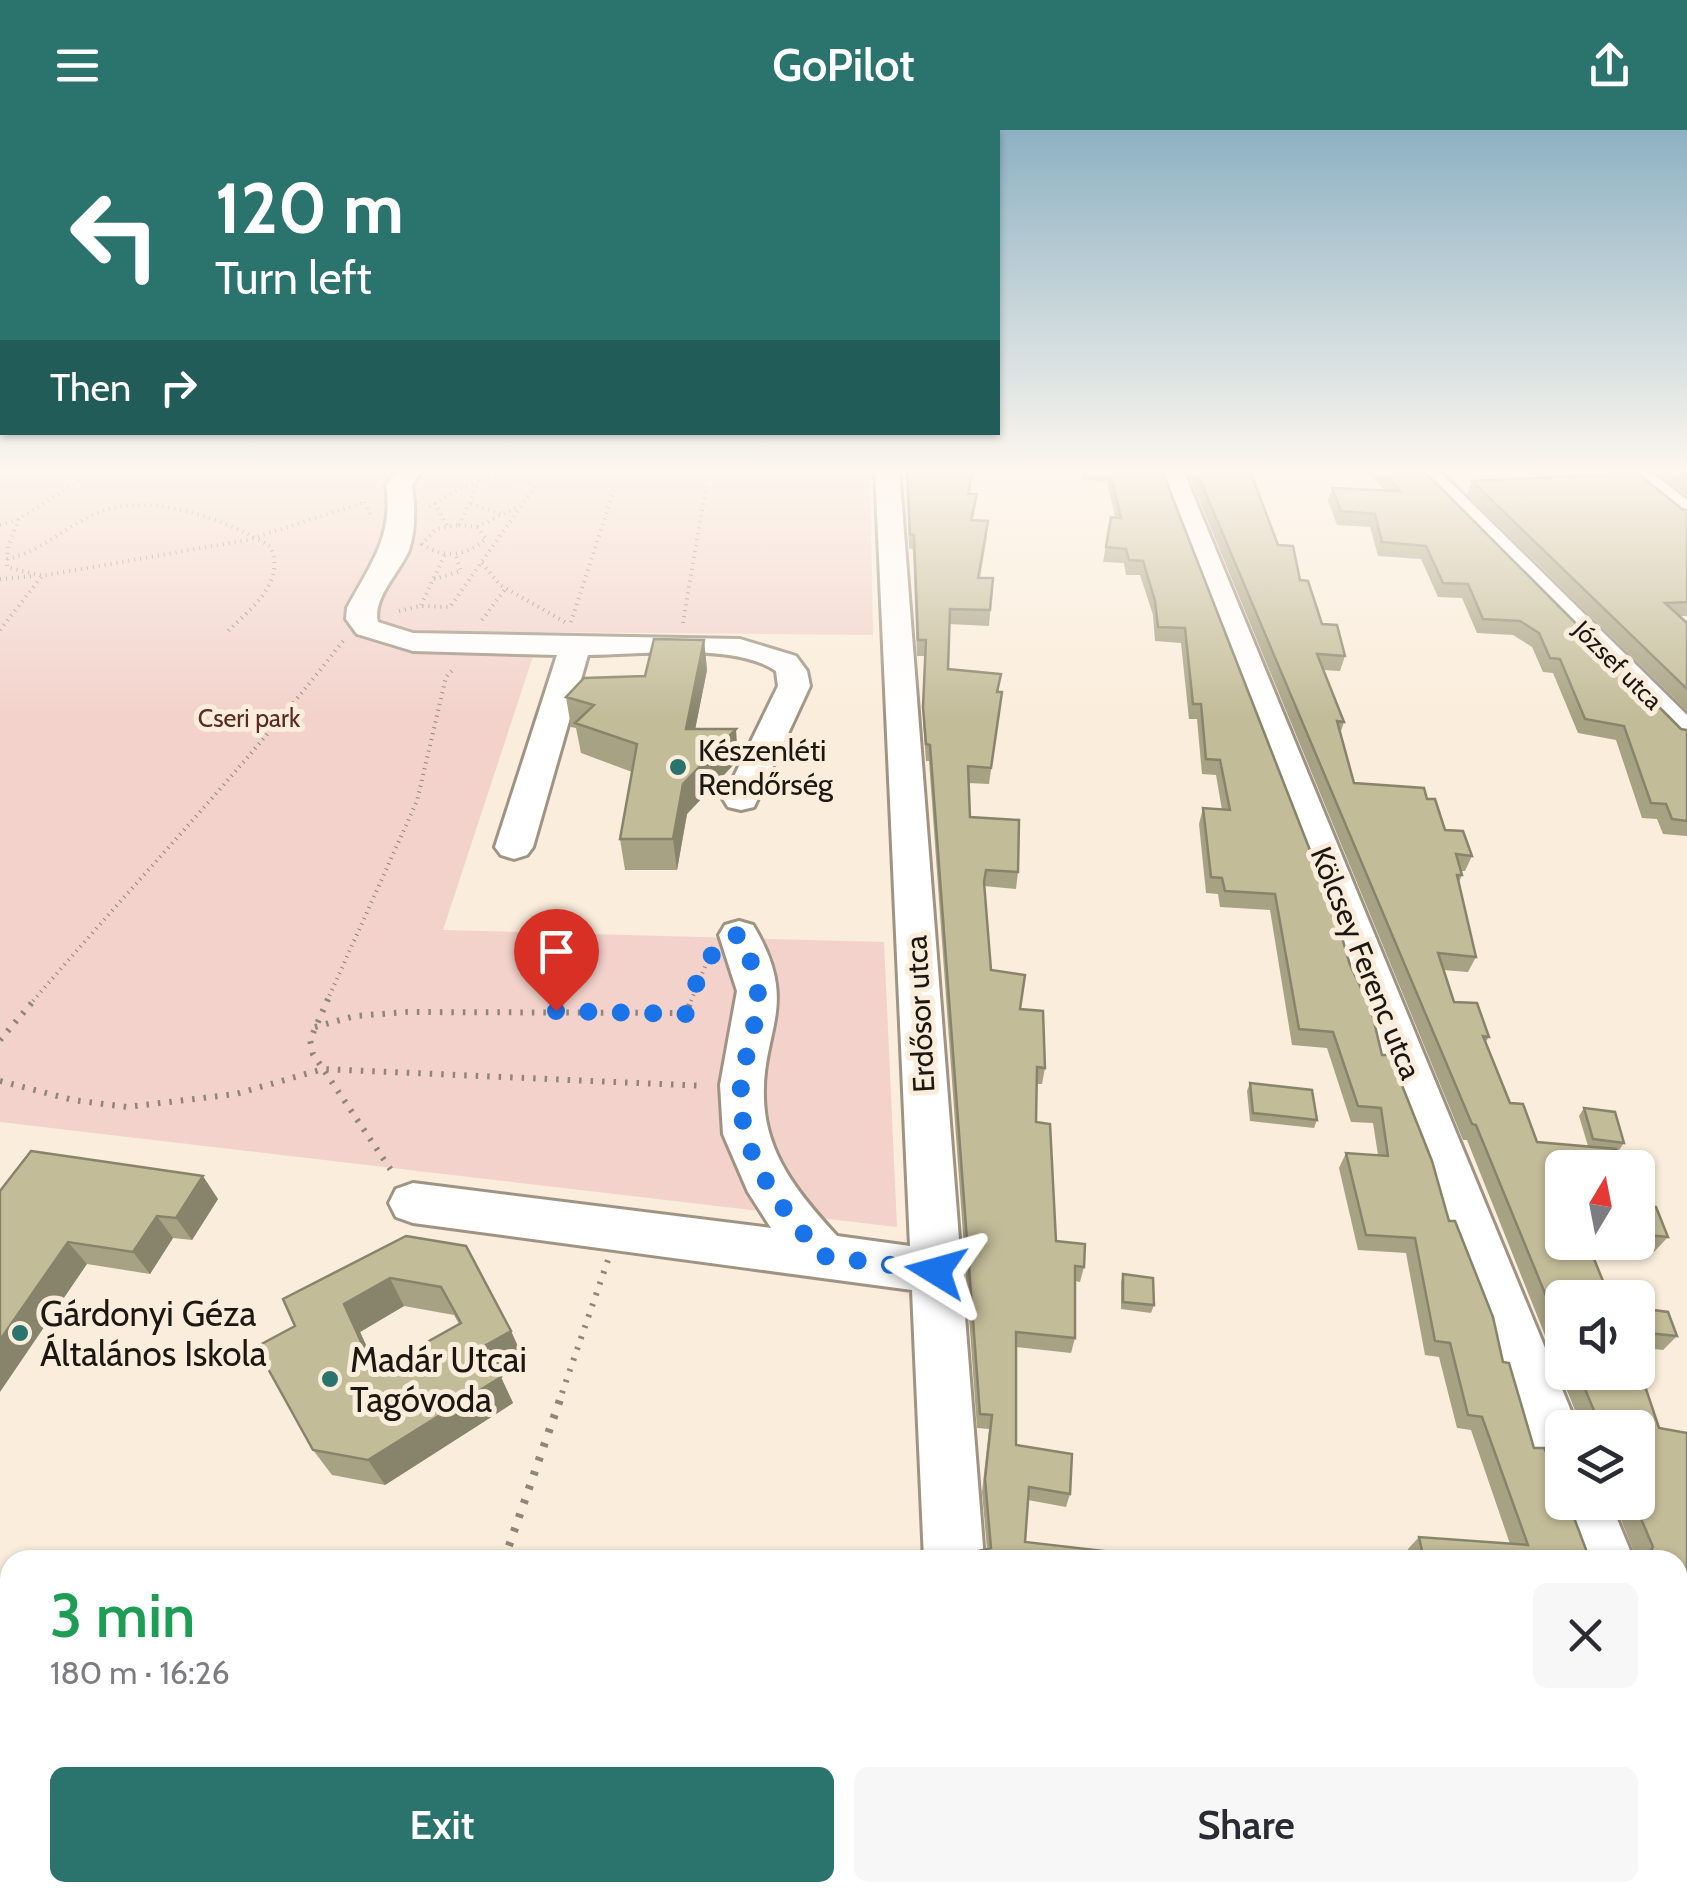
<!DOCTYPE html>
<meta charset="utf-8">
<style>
body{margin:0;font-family:Cabin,sans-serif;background:#f7f7f7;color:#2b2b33;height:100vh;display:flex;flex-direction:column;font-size:38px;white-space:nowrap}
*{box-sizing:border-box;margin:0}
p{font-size:32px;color:#7c7c81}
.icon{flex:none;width:55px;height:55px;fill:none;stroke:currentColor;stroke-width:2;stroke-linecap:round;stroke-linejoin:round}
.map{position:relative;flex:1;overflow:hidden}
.side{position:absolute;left:0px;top:1420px;width:1688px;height:352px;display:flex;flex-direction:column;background:#fff;border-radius:30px 30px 0 0;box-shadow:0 2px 8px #0004}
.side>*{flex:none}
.guide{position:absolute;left:0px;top:0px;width:1000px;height:305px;box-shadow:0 2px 8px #0004;background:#2b746e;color:#fff;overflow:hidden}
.needle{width:65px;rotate:10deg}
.controls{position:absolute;left:1545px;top:1020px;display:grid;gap:20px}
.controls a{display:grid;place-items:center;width:110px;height:110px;border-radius:15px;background:#fff;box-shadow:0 2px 8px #0004;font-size:50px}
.pin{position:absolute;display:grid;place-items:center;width:85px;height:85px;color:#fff;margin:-102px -42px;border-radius:50% 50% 50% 0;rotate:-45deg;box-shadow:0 0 10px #0007}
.pin .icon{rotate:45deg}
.me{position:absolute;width:110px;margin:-55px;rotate:278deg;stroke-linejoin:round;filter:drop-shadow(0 0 8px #0008)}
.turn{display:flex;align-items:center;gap:35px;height:210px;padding:0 50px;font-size:45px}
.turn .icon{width:130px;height:130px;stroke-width:2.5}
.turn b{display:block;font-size:70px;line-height:85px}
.then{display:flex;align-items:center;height:95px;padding:0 50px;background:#0003;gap:20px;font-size:38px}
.round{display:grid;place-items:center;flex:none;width:105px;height:105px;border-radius:15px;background:#f7f7f7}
.overview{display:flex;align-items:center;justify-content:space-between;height:170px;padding:0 50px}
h1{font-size:60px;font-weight:600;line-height:75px;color:#1e9e55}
.cta{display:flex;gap:20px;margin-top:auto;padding:20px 50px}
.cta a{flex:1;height:115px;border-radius:15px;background:#2b746e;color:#fff;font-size:40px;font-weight:600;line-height:115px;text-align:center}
.cta a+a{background:#f7f7f7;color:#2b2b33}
header{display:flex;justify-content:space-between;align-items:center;height:130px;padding:0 50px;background:#2b746e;color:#fff;font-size:45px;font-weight:600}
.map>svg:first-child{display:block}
.green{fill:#f2d2cb}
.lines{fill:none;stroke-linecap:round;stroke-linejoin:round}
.minor-casing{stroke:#9f9383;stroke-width:6}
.path-far2{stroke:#8f8679;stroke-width:4;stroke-dasharray:1 5;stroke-linecap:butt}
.path-far1{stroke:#8f8679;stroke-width:6;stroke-dasharray:2.5 9;stroke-linecap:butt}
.path{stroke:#8f8679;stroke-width:8;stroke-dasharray:4 11;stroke-linecap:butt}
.minor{fill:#fff;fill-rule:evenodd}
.wall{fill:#a8a284;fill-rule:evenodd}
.shaded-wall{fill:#88846b}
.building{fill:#c3bc99;stroke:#88846b;stroke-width:2.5;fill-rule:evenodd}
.route{stroke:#1a73e8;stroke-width:18;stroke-dasharray:0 32.4}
.poi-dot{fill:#2b746e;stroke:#faeddb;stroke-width:4}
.labels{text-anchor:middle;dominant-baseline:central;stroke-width:10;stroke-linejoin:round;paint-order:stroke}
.far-street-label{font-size:25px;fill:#1c1811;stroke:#faeddb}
.far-park-label{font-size:25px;fill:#5e2920;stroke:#faeddb}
.poi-label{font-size:30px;fill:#1c1811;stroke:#faeddb;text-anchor:start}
.street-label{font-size:30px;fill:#1c1811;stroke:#faeddb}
.near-poi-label{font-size:35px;fill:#1c1811;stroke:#faeddb;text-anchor:start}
</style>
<header><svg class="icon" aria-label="menu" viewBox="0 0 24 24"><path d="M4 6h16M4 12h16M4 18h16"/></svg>GoPilot<svg class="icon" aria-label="share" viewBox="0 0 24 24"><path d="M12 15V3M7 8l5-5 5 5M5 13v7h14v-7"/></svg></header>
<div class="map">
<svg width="1687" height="1772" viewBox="0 0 1687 1772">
<rect width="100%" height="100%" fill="#faeddb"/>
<path class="green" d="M0,338h870l3,167 -332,-3 -98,298 441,12 13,285 -897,-105z"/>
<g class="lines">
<g class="minor-casing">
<path id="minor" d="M399,338h25l-12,17c3,21 4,44 -3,65 -9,22 -37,48 -31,72l35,11 327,6 56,17 11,15 3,15 -56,121 -13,3 -13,-3 -5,-8 55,-113 -2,-15c-41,-29 -139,-16 -188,-16l-55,192 -6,8 -13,4 -13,-4 -6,-8 62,-192 -144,-4 -56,-17 -11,-15 1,-11c23,-43 47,-72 39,-123z
M875,338h24l85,1092h-60l-12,-270 -499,-67 -17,-6 -7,-14 7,-14 17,-6 358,45 -23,-36 -25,-58 -3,-49 17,-94 -18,-56 6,-10 14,-4 14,4c51,84 3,108 12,187 6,50 39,88 72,124l73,10z
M1157,338h25l396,960h-16v74h48l24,58h-60l-22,-58 7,-18 -17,-7 -8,-20z
M1409,338h27l251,247v29l-12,-3z
M1618,338h28l41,32v21l-9,-2z
M1678,1583l9,4v86l-9,-3z
M905,1762h71v10h-72z"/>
</g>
<path class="path-far2" d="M365,372l7,16
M435,373l12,23
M471,374l31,10
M19,389l-11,27 -1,21 35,9
M0,395l19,-6 80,-51
M459,395l18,2 9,12c-19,17 -43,20 -64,5l14,-15z
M459,395l26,-57
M477,397l42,-21
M7,429c36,-8 57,-32 90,-46 53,-22 127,6 173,33 17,37 -20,63 -44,87
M482,433l18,22 65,37
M0,449l34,-3
M434,449l27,-8 -6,-18
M421,475l24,-51
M399,481l21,-5 30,1 85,-121c-39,-21 -76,1 -109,23
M482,490l24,-32
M571,492l50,-154
M683,493l26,-155
M0,500l42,-54 205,-36 118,-38
M33,871c103,-120 213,-235 310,-360
M327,871l90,-200 29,-124 9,-10
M691,871l18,-44"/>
<path class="path-far1" d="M328,869l-18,41 3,14 82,122
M315,897l40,-11 52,-4 279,1 6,-14
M0,910l35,-41
M0,951l73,19 54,7 109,-13 87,-25 382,17
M562,1263l46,-133"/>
<path class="path" d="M504,1430l59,-169
M386,1772l3,-10"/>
<use href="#minor" class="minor"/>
</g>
<path class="wall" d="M906,338h68l-4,26h7l-4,26 14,16 -7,42h13l-4,48 -40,-2 -1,45 54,23 -13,92 -21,-1 2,34 48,55 -2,17 -32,-3 7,84 29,39 25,59 -3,16h-5l-1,38 20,119 28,26 -4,15 -5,-1v57l-4,15 -55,-6v98l54,49 -4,13 -38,-7 -3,42 114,18h-165l1,-8 12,-3 -5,-57 7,-63 -12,-1 -48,-667h-3l-3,-38 2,-67h-8l-4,-106 -4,-2z
M1082,338h79l189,497 32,90 67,166 85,227 56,112h-179l-3,-11 11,-12 91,7 -39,-114 -14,-2 -18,-71 -14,-2 -19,-102 -48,-3 -19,-82 7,-15 32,2 -5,-32 -22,-1 -24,-74 -35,-3 -22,-135 -50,-3 -2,-13 -12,-1 -7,-69 4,-16 19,2 -6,-35 -14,-1 -5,-55h-8l-8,-76 -26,-2 -2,-26 -13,-40h-14l-2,-12 -21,-1 8,-45h4l-8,-36 -26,-1z
M1186,338h63l29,77 22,35 22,44 23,32 -5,15 -17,-1 21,52 -4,12 14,49 73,16 18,31 27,26 -7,15h-4l1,4 -3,7 17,75 -8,15 -25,-2 11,32 35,35 -4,6 25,60 27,39 51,4 -9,-30 5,-8 40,35 -5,7h-3l-54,92h76v-38l30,33 -14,15 -66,-7 -26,53v74h76l21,56 28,5v239l-9,-25v-87h-41l-23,-58h24v-74h-56l-115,-288h-4z
M1365,338h56l260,261 6,1v106l-24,-2 -6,-15 -15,-1 -26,-78 -38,-7 -25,-60 -10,-1 -11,-25 -19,-12 -36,-2 -15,-35 -24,-1 -17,-38 -43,-3 -8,-29 -33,-2 -9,-24 4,-13 52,2z
M1441,338h98l-94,4z
M1651,338h36v27z
M1472,351l215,29v106h-8l8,7v88l-220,-217z
M704,510l3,30 -12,59 43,31 -51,54 -10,56h-52l-5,-31 12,-67 -51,-19 -5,-25 -5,-1 -5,-30 79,-21z
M1250,953l67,37 -3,8 -64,-7 -3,-30z
M0,1061l218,8 -26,41 -19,-2 -23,36 -63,-10z
M406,1106l105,95 12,27 -25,14 15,31 -128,82 -53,-10 -19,-25 -18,-124zM404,1176l50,9 5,9 -64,36 -23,-2 -12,-26z
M1123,1144l31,31 -3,8 -30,-4v-27z
M1638,1178l39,28 -14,14 -25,-3z
M672,1762h205l-1,10h-160z
M1046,1762h87l1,10h-88z
M1172,1762h263l1,5 15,5h-278z
M1591,1762h87l9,10h-93z"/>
<path class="shaded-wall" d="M704,510l3,30 -18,90 -3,-31z
M736,599l2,31 -51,54 -10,56 -4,-31 10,-55z
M203,1046l15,23 -26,41 -16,-22z
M157,1086l16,22 -23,36 -17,-22z
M68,1112l19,22 -87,128v-52z
M390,1148l14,28 -44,26 24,52 -16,-27 -24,-53z
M511,1201l12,27 -30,17 -12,-27z
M501,1247l12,26 -128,82 -17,-25z"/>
<path class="building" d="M907,338h66l-5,26h9l-6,26 17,1 -10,57h15l-3,32 -40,-1 -2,60 53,5 -4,18h5l-11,76 -23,-2 2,51 49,3 -1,52 -32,-2 -2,12 7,88 34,5 -5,34 23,2 2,57 -8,-1 -1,55 14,2 6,117 29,3 -1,23 -9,-1v72l-59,-6v113l56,9 -2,40 -41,-7 -4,55 114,13v5h-164v-8l16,-4 -6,-69 7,-64 -12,-1 -50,-669 -4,-1 -3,-37 3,-67h-8l-4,-105 -4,-1z
M1109,338h52l175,449 14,48 21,44 11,46h8l42,106 17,60h6l38,96 10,45 6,1 25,85h10l11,21 7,19v14h6l22,58h-166l-5,-23 109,8 -46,-128 -14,-2 -18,-72 -15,-2 -20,-103 -49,-3 -20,-82 42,3 -7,-48 -23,-2 -25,-74 -34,-3 -24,-135 -50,-3 -3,-13 -11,-1 -8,-69 27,2 -10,-50 -14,-1 -5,-55h-8l-8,-76 -27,-1 -3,-26 -12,-40 -14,-1 -3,-11 -20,-2 5,-30 10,1z
M1195,338h54l29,77 15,1 7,34 8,1 14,43 15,1 8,31 -28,-2 27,68 -7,-1 17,62 70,5 3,11h8l10,31 18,1 9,25 -16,-2 6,21h-5l19,82 -38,-4 16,49 23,1 12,34 -6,-1 27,67 13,1 14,38 79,7 6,19h-60v74h25l23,56h-48v37l-86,-210 -4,-1z
M1380,338h41l260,261 6,1v91l-15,-2 -6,-15 -15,-1 -27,-77 -39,-7 -25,-60 -10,-1 -11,-25 -19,-12 -37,-2 -15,-35 -25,-1 -17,-37 -44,-4 -7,-28 -34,-3 -9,-23 68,3z
M1675,338h12v9z
M1637,343l45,36 5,1v92l-22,1 22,20v66l-215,-208z
M654,509l50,1 -18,89h50l-53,55 -10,55h-53l17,-95 -62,-21 19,-18 -28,-8 18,-19 61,-2z
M1250,953l62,7 5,30 -64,-7z
M1584,978l31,4 9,31 -31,-4z
M31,1021l172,25 -27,42 -19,-2 -24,36 -65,-10 -68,98v-149z
M1638,1074l1,2 17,1 12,30 -30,-3z
M406,1106l60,10 45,85 -30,17 20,29 -133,83 -55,-10 -57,-103 39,-21 -12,-27zM390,1148l51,9 20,36 -66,37 -27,-3 -24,-53z
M1123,1144l30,4 1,27 -31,-3z
M1638,1178l30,4 9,24 -39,-4z
M1638,1235l21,63 28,5v193l-9,-1v-65h-21l-3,-8h-4l3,-5 -19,-45h4v-74h-40l-3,-15 -17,-41h60z
M1678,1661l9,34v77h-75l-2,-10h68z
M708,1762h169l-1,10h-123z
M1051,1762h82l1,10h-83z
M1180,1762h255l1,5 14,2 1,3h-271z"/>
<linearGradient id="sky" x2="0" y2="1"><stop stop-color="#8db1c3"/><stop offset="0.58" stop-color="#fdf7ef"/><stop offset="1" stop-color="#fdf7ef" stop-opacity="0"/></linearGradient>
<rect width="1687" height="587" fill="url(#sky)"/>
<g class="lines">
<path class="route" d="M556,881l130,3c11,-34 19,-64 53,-80 5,14 14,29 17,44 8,35 -12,73 -15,107 -5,69 40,123 82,171l113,15"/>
</g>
<g class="poi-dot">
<circle cx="678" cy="637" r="10"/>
<circle cx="20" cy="1203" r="10"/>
<circle cx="330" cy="1249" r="10"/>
</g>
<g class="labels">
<g class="far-street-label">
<text transform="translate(1618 535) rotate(45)">József utca</text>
</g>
<g class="far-park-label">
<text x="249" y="588">Cseri park</text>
</g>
<g class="poi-label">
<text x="698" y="620">Készenléti<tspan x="698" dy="34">Rendőrség</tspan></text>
</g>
<g class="street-label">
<text transform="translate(1366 833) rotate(68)">Kölcsey Ferenc utca</text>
<text transform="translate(920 884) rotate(-93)">Erdősor utca</text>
</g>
<g class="near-poi-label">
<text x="40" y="1183">Gárdonyi Géza<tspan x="40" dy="40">Általános Iskola</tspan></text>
<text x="350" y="1229">Madár Utcai<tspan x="350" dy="40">Tagóvoda</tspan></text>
</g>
</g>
</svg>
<div class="controls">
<a><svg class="needle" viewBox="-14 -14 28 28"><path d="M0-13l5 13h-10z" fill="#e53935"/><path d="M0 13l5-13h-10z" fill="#7c7c81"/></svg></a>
<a><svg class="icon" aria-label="sound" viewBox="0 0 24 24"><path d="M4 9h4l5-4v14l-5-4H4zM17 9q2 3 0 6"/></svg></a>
<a><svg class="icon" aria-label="layers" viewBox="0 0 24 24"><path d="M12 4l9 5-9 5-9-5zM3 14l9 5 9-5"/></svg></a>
</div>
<div class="pin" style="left:556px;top:881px;background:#d93025"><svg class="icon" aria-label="arrive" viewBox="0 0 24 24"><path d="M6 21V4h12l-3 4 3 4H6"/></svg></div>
<svg class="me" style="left:936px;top:1141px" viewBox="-20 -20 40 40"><path d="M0-17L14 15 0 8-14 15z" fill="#1a73e8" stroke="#fff" stroke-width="4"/></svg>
<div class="guide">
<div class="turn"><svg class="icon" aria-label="left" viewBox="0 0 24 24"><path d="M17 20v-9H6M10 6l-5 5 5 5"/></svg><div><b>120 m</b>Turn left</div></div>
<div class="then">Then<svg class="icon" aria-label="right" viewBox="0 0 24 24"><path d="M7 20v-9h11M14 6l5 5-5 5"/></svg></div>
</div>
<section class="side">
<div class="overview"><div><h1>3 min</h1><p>180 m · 16:26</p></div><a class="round"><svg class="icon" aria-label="close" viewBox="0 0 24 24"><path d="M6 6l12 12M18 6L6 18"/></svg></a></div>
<div class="cta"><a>Exit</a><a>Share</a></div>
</section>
</div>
